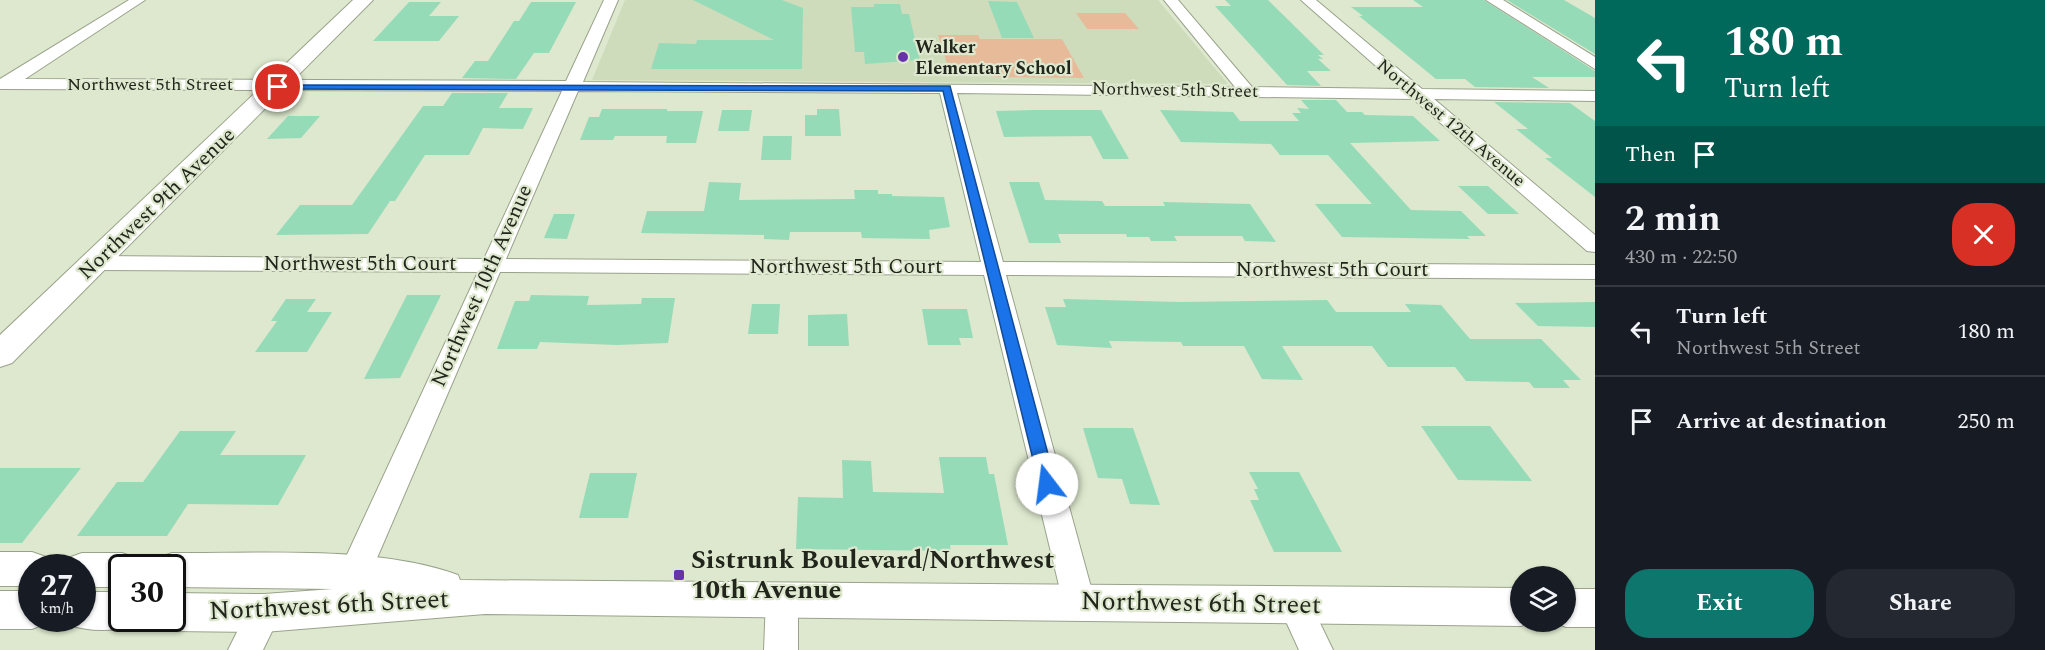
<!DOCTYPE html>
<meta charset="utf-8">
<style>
body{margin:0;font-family:Spectral,serif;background:#242831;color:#f1f3f6;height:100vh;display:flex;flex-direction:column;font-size:22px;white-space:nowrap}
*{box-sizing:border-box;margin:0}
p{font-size:20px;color:#9ea1a6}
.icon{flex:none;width:33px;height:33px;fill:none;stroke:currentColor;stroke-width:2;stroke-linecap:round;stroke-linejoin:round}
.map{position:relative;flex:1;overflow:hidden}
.sheet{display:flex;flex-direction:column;background:#171b24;width:450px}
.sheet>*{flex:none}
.hud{background:#00695c;color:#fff;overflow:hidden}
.tools{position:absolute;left:1510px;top:566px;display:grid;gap:12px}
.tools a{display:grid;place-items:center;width:66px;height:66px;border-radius:50%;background:#171b24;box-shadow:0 2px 4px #0004;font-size:30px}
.speed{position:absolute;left:18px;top:554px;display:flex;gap:12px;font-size:30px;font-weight:700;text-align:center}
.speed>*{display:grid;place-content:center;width:78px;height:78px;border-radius:50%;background:#171b24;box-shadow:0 2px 4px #0004;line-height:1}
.speed small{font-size:15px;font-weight:400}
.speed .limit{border:3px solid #111;border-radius:9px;background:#fff;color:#111}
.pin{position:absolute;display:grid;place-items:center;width:51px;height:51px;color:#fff;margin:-26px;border:3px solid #fff;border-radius:50%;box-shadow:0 2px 6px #0007}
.me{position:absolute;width:66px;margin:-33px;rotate:345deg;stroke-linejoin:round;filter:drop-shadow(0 0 4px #0008)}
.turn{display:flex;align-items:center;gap:21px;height:126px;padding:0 30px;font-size:27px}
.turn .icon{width:78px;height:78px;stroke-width:2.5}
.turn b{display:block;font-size:42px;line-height:51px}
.then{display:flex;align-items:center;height:57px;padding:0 30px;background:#0003;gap:12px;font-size:22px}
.round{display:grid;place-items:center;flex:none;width:63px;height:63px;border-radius:24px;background:#242831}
.overview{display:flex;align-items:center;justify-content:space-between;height:102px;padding:0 30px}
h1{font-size:36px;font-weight:700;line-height:45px}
.button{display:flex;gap:12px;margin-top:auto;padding:12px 30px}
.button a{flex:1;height:69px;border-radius:24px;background:#0f766e;color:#fff;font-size:24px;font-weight:700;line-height:69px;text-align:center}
.button a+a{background:#242831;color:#f1f3f6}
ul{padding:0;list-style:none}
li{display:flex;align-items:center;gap:18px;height:90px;padding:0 30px;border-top:2px solid #363941}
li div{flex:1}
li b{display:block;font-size:22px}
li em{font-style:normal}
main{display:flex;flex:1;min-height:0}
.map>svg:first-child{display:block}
.built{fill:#cedcbb}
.green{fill:#e7ba9a}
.building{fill:#96dbb7}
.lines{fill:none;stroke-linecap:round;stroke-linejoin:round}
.minor-casing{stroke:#99a38b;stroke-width:2}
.tertiary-casing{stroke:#99a38b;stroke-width:2}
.secondary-casing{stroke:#99a38b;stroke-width:2}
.minor{fill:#fff;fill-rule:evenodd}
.tertiary{fill:#fff;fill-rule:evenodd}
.secondary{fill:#fff;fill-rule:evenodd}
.route{fill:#1a73e8;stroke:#114b97;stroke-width:1.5}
.poi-dot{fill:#6733aa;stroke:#dde8ce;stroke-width:2}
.labels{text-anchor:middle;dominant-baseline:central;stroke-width:4.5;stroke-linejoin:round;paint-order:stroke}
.far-poi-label{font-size:18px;font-weight:bold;fill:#21251b;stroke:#dde8ce;text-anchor:start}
.far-street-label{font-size:18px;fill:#21251b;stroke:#dde8ce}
.street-label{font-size:21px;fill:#21251b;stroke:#dde8ce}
.near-poi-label{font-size:26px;font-weight:bold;fill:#21251b;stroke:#dde8ce;text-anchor:start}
.near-street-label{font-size:26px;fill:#21251b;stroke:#dde8ce}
</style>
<main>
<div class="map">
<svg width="1595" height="650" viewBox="0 0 1595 650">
<rect width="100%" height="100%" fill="#dde8ce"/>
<path class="built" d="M625,0h533l70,84 -636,-4z"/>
<path class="green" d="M1076,13h49l14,16h-52z
M938,35h40l2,4h82l22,39 -89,-1 -5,-10h-42z"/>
<path class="building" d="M693,0h89l21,8 -1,61h-151l8,-26 37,1 1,-4h77z
M1225,0h43l56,55h-6l5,4h-5l13,12h-24l14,15 -34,-1 -72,-79h16z
M1413,0h71l111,71v6h-63l17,11 -74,-1 -10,-8h-29l-77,-63h4l-12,-9h72z
M1507,0h57l31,18v36z
M988,1l29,1 17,36h-32z
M409,2h32l-12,14h30l-20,25h-66z
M531,2h45l-27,51h-15l-18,26 -54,-1 13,-17h13l26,-40h5z
M874,4h26l2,10h7l11,46 -55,4 -1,-12h-9l-4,-45h23z
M452,93h56l-9,15h34l-10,21 -40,-1 -14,27h-44l-30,46h-5l-22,33 -92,1 24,-30h52l71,-99h20z
M1301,100h35l11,12h15l3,3 48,1 27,25 -90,2 61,67 50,1 25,25h-19l3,3 -128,-2 -27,-33h57l-44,-49h-48l-9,-11 -90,-2 -21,-32 73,2 7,9h59l-7,-8h9l-4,-5 12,1z
M1494,102l76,1 25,18v76l-50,-39h7l-36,-29h12z
M602,109h65v2h36l-7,32h-30l1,-7h-52l-2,4h-33l9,-23h10z
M817,109h22l2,27h-36v-21h12z
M722,110h30l-3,21h-31z
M1033,110h68l28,49h-26l-12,-23 -87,1 -8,-26z
M288,116h32l-19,22 -34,1z
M763,136h29l-1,24h-30z
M709,182l32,1 -2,17 116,-1 -1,-9h24v4h14v2l52,1 6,30 -21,3 1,9 -68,-1 -1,-6h-71l-1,8 -25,-1v-4l-123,-2 6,-22h57z
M1009,182h30l6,18 57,1 3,5h60l-2,-4 87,2 26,38 -31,-1 -3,-5h-68l3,5h-26l-2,-4h-22l-1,-3h-68l3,9h-32z
M1458,186h30l31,28h-31z
M554,214h21l-8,25 -23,-1z
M407,295h34l-41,83 -36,1z
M531,295l58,1 -2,9 54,-1 1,-6h33l-7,45 -51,2 -77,-3 -3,7h-40l18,-48h14z
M286,299h30l-9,13h25l-25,40h-52l22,-31h-6z
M1063,299l117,3 147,-2 9,12h75l-6,-8 36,1 29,34h71l40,41h-18l7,8h-36l-5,-6 -63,-1 -11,-14h-67l-16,-21h-90l21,34 -41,-1 -18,-33h-61l-2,-4 -72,-1 3,7 -55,-3 -12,-38h21z
M1595,302v25l-57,-1 -23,-23z
M752,304h28l-2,30h-30z
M922,309h45l6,29h-14l2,7h-33z
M847,314l2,32h-41v-31z
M1421,426h69l42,55 -74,-1z
M1083,428h50l27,77 -30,-1 -8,-25 -24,-1z
M180,431h56l-16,24h86l-28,50 -90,-1 -21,32h-90l40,-54h26z
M939,457h47l3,17h5l14,71h-58l1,6 -155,-2 2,-52 45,1 -1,-38 29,1 2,31 71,1z
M0,468h81l-59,75h-22z
M1249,472h50l43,80h-68l-24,-52h9l-5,-11h4z
M590,473h47l-9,45h-49z"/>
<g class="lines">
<g class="minor-casing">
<path id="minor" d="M129,0h16l-120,79 541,2 38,-81h14l-35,82 652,5 -71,-87h14l74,87 150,2 -101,-89h15l106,89 173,2v10l-161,-2 161,136v17l-8,-1 -174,-152 -456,-6 46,169 592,3v14l-589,-4 89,327 -4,10 -12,5 -12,-5 -4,-10 -79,-327 -484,-3 -129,300 -5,10 -11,4 -11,-4 -5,-10 139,-300 -381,-2 -8,-2 -3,-5 3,-5 8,-2 387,3 78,-168 -562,-2v-10zM578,91l362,2 41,169 -475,-3z
M1486,0h17l92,57v12z
M782,584l12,5 4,10v51h-34l2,-51 4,-10z
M1294,589l12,5 27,56h-34l-21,-46 4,-10z
M264,598l12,4 5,11 -18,37h-35l24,-48z"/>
</g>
<g class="tertiary-casing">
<path id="tertiary" d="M0,552h32l14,5 5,10h-19v19h-32z
M82,553h40l14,5 4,9h-18v20h-40v-20h-18l4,-9z
M172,553c88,1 204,-8 286,22l2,5 1061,8v33h12l-12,5 -1036,-12 -221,18 -92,-1 -15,-6 -3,-7h18v-25l92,1 69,-5 -161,-2v-20h-18l4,-9z
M1566,589h29v38h-29l-15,-6h15z
M0,591h32v27h17l-2,5 -15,6h-32z
M82,592h40v26h17l-2,6c-22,8 -48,8 -70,0l-2,-6h17z"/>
</g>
<g class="secondary-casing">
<path id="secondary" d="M353,0h20l-361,363 -12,4v-32z"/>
</g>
<use href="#minor" class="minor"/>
<use href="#tertiary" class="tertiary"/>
<use href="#secondary" class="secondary"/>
</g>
<path class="route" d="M275,85l675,1 106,398 -3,5h-11l-3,-5 -96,-393 -665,-2h-3z"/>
<g class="poi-dot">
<circle cx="903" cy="57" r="6"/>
<rect x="673" y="569" width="12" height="12" rx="3"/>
</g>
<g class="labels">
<g class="far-poi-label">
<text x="915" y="47">Walker<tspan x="915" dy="21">Elementary School</tspan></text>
</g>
<g class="far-street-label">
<text x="150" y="84">Northwest 5th Street</text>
<text transform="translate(1175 90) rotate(1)">Northwest 5th Street</text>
<text transform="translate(1451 123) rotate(40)">Northwest 12th Avenue</text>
</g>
<g class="street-label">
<text transform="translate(157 204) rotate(-44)">Northwest 9th Avenue</text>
<text x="360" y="264">Northwest 5th Court</text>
<text x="846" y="267">Northwest 5th Court</text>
<text x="1332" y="270">Northwest 5th Court</text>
<text transform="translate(482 286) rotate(-66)">Northwest 10th Avenue</text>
</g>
<g class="near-poi-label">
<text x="691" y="560">Sistrunk Boulevard/Northwest<tspan x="691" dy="30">10th Avenue</tspan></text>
</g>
<g class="near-street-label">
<text transform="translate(1201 603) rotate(1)">Northwest 6th Street</text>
<text transform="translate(329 605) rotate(-3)">Northwest 6th Street</text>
</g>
</g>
</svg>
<div class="tools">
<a><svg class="icon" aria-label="layers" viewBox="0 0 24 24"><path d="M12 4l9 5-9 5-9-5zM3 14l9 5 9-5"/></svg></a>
</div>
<div class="speed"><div>27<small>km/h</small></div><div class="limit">30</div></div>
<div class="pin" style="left:278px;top:87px;background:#d93025"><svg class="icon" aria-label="arrive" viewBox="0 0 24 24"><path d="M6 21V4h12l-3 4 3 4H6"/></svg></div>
<svg class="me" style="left:1047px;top:484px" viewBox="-20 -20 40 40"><circle r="19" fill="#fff"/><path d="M0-13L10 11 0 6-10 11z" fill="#1a73e8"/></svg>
</div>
<section class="sheet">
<div class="hud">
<div class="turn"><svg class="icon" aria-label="left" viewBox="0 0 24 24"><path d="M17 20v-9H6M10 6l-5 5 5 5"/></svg><div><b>180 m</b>Turn left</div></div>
<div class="then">Then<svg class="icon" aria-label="arrive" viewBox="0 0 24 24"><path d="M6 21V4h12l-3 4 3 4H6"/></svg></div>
</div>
<div class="overview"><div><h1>2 min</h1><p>430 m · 22:50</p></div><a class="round" style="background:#d93025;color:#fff"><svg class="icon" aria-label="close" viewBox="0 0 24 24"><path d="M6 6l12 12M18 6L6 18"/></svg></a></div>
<ul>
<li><svg class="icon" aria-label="left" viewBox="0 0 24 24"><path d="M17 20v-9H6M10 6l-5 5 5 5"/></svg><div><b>Turn left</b><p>Northwest 5th Street</p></div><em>180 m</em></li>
<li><svg class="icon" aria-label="arrive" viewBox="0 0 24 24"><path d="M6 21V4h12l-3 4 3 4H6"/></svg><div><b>Arrive at destination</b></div><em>250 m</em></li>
</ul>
<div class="button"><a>Exit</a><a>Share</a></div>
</section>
</main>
